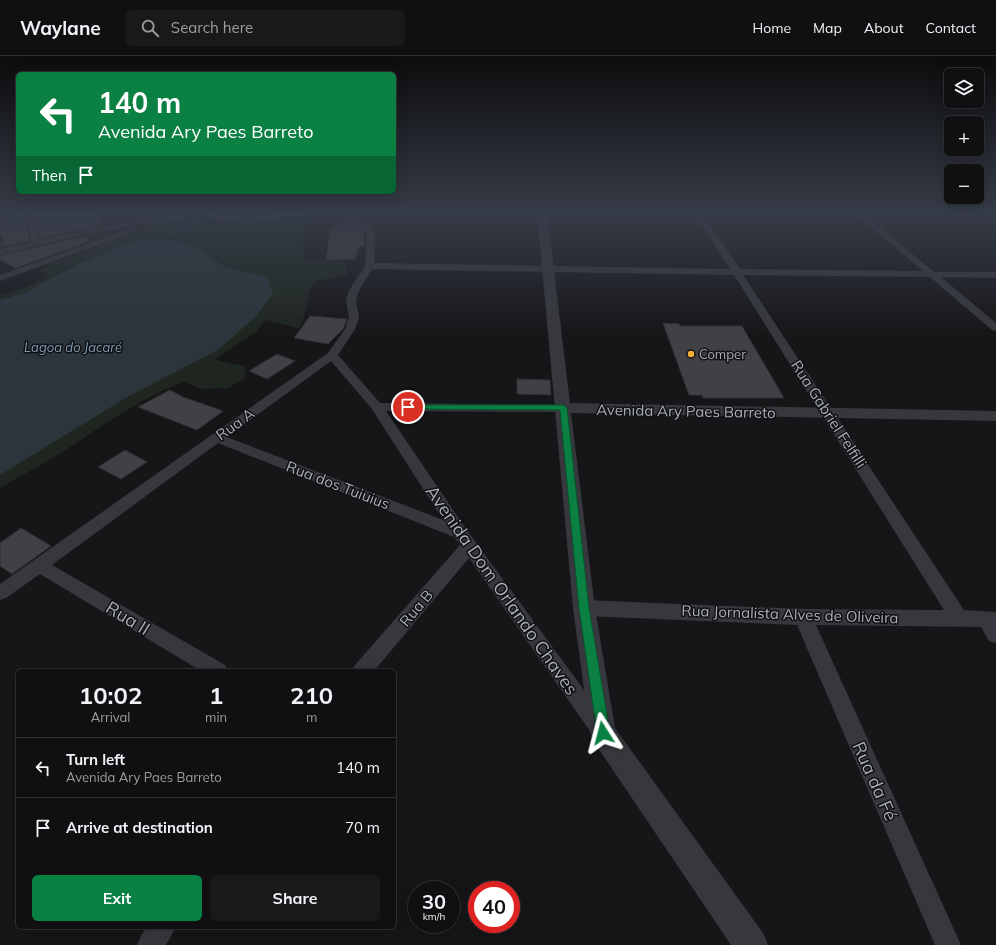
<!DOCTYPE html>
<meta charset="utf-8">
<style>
body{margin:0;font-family:Mulish,sans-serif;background:#19191b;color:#f1f3f6;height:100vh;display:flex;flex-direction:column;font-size:15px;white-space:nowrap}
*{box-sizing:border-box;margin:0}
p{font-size:13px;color:#9c9d9f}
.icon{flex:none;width:22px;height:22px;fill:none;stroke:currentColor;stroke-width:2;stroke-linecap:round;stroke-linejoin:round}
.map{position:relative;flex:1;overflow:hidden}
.drawer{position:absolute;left:16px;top:613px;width:380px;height:260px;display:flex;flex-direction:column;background:#101012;border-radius:6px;box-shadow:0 4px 16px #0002,0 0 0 1px #303032}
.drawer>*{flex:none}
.banner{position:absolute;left:16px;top:16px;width:380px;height:122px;border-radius:6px;box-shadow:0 4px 16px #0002,0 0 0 1px #303032;background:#0b8043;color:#fff;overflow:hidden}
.controls{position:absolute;left:944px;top:12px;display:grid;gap:8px}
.controls a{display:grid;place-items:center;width:40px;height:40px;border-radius:6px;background:#101012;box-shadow:0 4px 16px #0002,0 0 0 1px #303032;font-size:20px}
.speed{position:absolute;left:408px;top:825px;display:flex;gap:8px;font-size:20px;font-weight:700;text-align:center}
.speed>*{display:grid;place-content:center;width:52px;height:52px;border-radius:50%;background:#101012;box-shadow:0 4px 16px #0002,0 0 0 1px #303032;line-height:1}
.speed small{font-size:10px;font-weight:400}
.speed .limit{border:6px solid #d22;background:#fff;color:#111}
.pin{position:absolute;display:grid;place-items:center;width:34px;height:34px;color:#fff;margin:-17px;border:2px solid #fff;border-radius:50%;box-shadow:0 1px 4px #0007}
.me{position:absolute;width:44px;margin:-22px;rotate:351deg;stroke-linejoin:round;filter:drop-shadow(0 0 3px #0008)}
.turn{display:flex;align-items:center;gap:14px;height:84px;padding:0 16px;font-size:18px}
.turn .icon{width:52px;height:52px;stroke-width:2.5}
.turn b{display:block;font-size:28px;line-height:34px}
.then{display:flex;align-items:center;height:38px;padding:0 16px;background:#0003;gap:8px;font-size:15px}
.eta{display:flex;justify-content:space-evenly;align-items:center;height:68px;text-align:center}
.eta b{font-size:24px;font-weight:700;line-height:28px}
.primary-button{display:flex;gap:8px;margin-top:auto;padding:8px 16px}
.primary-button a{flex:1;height:46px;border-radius:6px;background:#0b8043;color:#fff;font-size:16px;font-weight:700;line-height:46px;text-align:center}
.primary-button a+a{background:#19191b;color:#f1f3f6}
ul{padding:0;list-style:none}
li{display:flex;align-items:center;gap:12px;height:60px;padding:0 16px;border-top:1px solid #303032}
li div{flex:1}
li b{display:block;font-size:15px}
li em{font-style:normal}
header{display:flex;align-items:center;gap:24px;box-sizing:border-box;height:56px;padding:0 20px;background:#101012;border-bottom:1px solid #303032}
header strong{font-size:19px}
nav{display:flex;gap:22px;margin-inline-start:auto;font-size:14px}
.search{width:280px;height:36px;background:#19191b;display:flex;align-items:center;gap:10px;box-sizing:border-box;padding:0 14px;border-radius:6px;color:#9c9d9f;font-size:15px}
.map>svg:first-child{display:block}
.green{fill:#1e261f}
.water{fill:#2c353c}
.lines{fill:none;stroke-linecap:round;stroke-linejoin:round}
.stream{fill:#2c353c;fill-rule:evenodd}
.building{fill:#404145;stroke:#303034}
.minor{fill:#37383d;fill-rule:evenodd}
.tertiary{fill:#37383d;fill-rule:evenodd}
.route{fill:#0b8043;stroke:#07532c}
.poi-dot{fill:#f2b134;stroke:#111113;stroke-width:1.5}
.labels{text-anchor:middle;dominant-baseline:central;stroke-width:3;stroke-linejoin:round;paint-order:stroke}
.far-water-label{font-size:13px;font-style:italic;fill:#7f9bb3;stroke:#111113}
.far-poi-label{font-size:13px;fill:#a8adb8;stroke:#111113;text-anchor:start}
.street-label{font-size:15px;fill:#a8adb8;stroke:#111113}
.near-street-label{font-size:18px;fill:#a8adb8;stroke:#111113}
</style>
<header>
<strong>Waylane</strong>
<div class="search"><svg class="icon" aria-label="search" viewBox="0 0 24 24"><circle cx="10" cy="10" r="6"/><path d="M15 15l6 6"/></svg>Search here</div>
<nav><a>Home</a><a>Map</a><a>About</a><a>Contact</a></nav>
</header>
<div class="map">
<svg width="996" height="889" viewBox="0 0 996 889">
<rect width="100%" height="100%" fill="#161618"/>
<path class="green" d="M191,159l23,7 21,1 33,-5 42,-3 -8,8 3,38 40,-1 2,15 -30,6 -6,6 -9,36 -4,5 -33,-8 -8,11 -42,28 12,4 18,3v12l-17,10 -27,1 -17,-7c-48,17 -90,51 -133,77 -17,10 -34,19 -51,29v-193c14,-4 39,-10 47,-22l-11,-2 11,-6c28,-10 55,-21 83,-31 20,-7 40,-16 61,-19z"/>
<path class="water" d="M149,182l38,5 39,24 22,6 19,4 6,17 -18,23 -37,33 -89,46 -129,79v-175l24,-7 51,-27 39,-17 19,-7z"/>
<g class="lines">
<path class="stream" d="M206,160l2,1 -52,27 -3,-1z"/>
</g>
<path class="building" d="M0,156h26l3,29 -29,6v-4l5,-1 -5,-9z
M35,156h65v14l-60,12z
M351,167l12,10 1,13 -6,1 -3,12 -29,1 4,-31h6l-1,-4z
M85,180l5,5 -74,27 -16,-8v-4z
M310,260l37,3 -4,10 -15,15 -34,-6z
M663,267l16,1 1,2h62l42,72h-81l-1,-3h-13z
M277,298l18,7 -28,18 -18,-8z
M517,323l33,1 1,15 -34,-1z
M170,334l13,7 40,14 -26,19 -59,-23z
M125,394l22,12 -26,17 -23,-12z
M21,472l30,18 -39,28 -12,-8v-23z"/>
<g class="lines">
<path class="minor" d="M27,156h7l5,28c41,-9 81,-16 123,-22 10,-2 19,-6 30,-6 18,-2 35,6 54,5 27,-1 58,-9 85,-5l-4,2 -83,8 -31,-3 -13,-5 -38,8 -21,2 -51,9 -90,22v-6l31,-7z
M338,156c15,0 25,11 36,20l1,2 -1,29 356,6 -36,-57h7l39,57 183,2 -69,-59h8l72,60h62v6l-55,-1 55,46v8l-4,-1 -62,-53 -187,-2 221,335 32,2v31l-7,-2 -8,-14 -165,-2 145,320h-26l-138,-320 -213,-9 -6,-3 -3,-5 3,-5 6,-3 219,9 141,1 -210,-335 -362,-6 -14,23 -2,9 3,17 -4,11 -17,26 42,48 187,2 2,3 -2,3 -4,1 -177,-1 80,118 140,191 3,7 -3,7 -7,3 -7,-3 -123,-176 -95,113h-22l3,-6 105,-120 -6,-8 -236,-94 -166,122 173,100 3,6h-27l-161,-97 -34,24 -6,2v-16l328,-231 17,-24 4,-11 -3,-17 2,-9 17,-26 2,-31 -16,-14 -13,-7zM331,305l41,48 71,111 -216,-83z
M132,172h3l4,2 -139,51v-6z
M147,871h29l-10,18h-29l4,-9z"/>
<path class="tertiary" d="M537,156h10l23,191 426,8v10l-425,-8 24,195 20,120 148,205 5,12h-37l-137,-203 -4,-9 -17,-125z"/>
</g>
<linearGradient id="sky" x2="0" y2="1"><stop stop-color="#0c0c0d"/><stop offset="0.56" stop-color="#363c48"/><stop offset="1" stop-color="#363c48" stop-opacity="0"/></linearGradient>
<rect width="996" height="280" fill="url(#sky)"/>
<path class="route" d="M405,349h158l4,3 22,200 21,125 -2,5 -5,2 -4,-2 -2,-5 -18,-125 -19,-198 -152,-1h-3z"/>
<circle class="poi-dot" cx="691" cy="298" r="4"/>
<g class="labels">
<g class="far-water-label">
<text x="73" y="291">Lagoa do Jacaré</text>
</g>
<g class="far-poi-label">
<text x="699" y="298">Comper</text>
</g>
<g class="street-label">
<text transform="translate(686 355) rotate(1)">Avenida Ary Paes Barreto</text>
<text transform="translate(829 358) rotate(57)">Rua Gabriel Felfilli</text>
<text transform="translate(235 368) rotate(-36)">Rua A</text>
<text transform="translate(338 429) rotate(21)">Rua dos Tuiuius</text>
<text transform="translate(416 552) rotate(-50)">Rua B</text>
<text transform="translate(790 558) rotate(2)">Rua Jornalista Alves de Oliveira</text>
</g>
<g class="near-street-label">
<text transform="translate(502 534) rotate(55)">Avenida Dom Orlando Chaves</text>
<text transform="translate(128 562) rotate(31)">Rua II</text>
<text transform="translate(875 725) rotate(66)">Rua da Fé</text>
</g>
</g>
</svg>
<div class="controls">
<a><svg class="icon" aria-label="layers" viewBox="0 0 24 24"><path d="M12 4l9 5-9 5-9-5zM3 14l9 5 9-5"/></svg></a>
<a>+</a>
<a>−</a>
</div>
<div class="speed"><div>30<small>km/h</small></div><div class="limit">40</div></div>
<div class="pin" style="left:408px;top:351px;background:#d93025"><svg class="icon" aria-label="arrive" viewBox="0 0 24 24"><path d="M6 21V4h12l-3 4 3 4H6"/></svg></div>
<svg class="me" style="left:603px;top:677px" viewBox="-20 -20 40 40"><path d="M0-17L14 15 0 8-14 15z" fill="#0b8043" stroke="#fff" stroke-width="4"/></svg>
<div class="banner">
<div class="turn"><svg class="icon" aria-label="left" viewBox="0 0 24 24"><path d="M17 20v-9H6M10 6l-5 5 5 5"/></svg><div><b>140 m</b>Avenida Ary Paes Barreto</div></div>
<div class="then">Then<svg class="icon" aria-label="arrive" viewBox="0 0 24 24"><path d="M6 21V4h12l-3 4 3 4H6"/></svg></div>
</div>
<section class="drawer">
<div class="eta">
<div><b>10:02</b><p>Arrival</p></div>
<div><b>1</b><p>min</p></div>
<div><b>210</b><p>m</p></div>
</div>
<ul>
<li><svg class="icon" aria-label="left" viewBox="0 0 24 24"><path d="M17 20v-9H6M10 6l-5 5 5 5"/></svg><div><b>Turn left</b><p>Avenida Ary Paes Barreto</p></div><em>140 m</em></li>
<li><svg class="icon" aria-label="arrive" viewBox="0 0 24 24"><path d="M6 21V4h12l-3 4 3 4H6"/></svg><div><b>Arrive at destination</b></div><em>70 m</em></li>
</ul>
<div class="primary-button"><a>Exit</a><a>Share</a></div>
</section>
</div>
